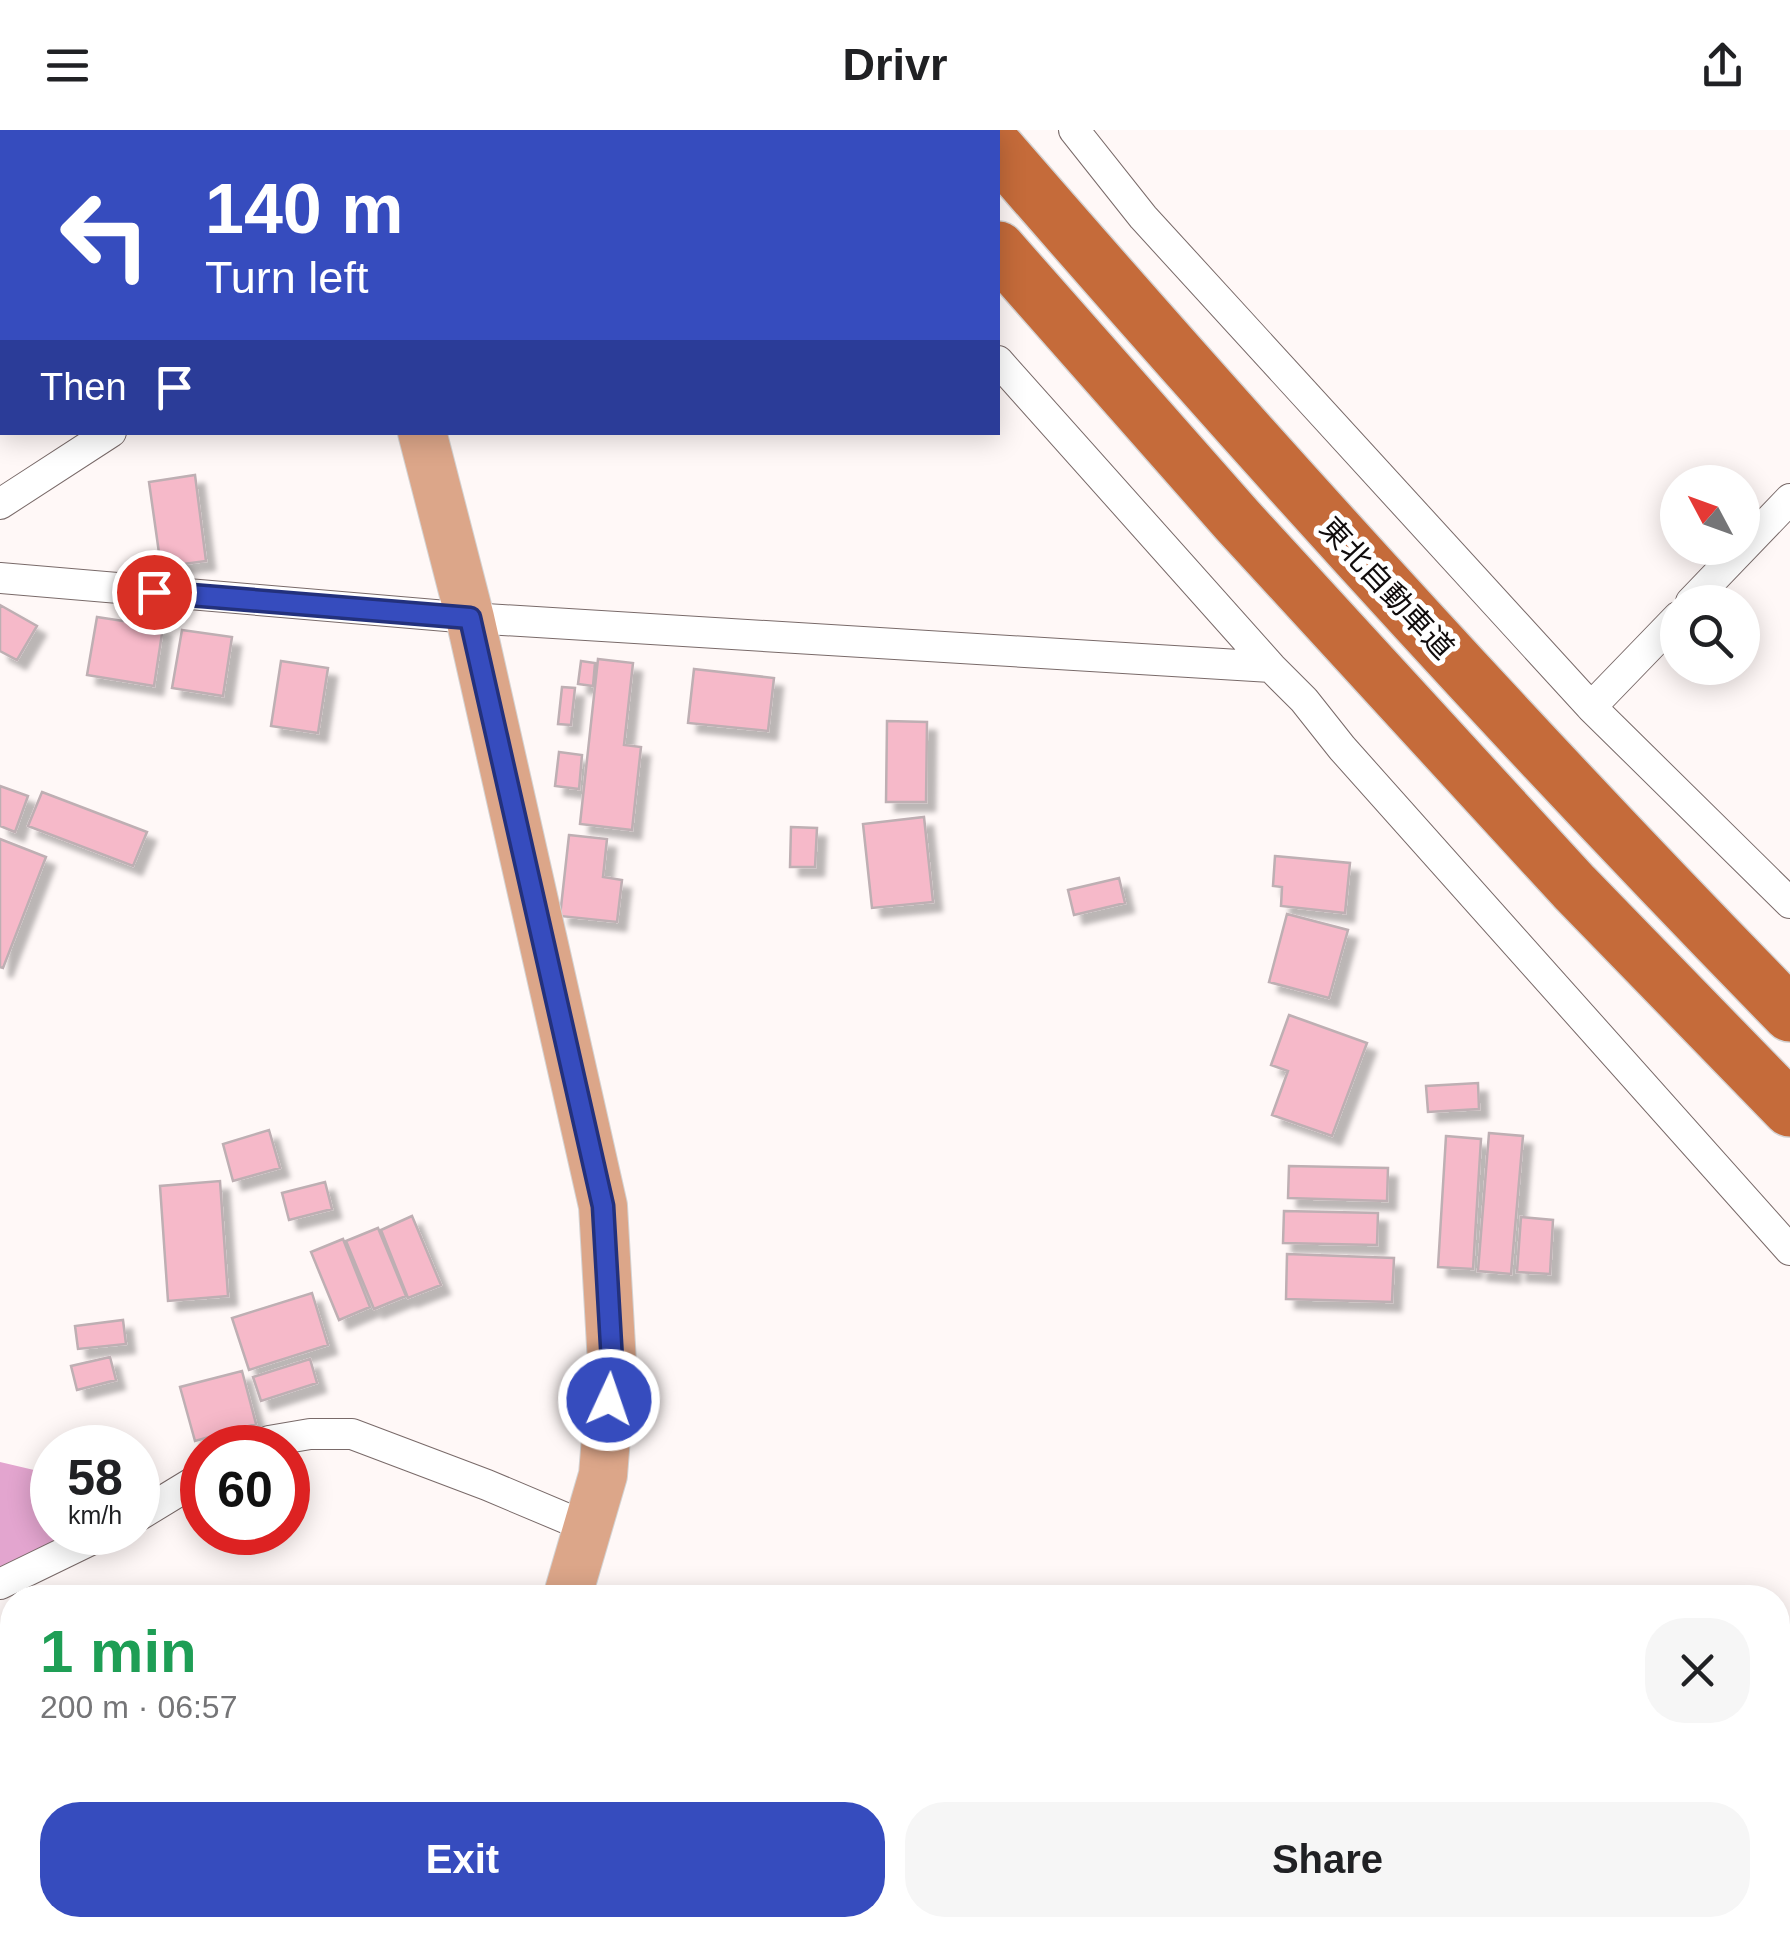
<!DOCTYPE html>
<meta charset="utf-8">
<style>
body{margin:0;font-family:Helvetica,"Noto Sans JP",sans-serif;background:#f6f6f6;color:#202124;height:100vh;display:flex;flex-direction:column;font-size:38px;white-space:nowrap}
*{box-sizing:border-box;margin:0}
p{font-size:32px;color:#757577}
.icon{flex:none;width:55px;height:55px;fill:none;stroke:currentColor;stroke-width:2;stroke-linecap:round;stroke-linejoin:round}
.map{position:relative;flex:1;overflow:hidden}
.side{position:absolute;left:0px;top:1455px;width:1790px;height:352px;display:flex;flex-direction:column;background:#fff;border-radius:40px 40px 0 0;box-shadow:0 5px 25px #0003}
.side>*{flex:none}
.hud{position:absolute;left:0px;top:0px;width:1000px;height:305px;box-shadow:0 5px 25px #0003;background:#364cbe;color:#fff;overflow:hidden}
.needle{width:65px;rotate:311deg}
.controls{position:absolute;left:1660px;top:335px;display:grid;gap:20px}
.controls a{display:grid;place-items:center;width:100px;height:100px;border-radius:50%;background:#fff;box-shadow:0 5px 25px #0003;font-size:50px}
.speed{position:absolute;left:30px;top:1295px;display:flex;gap:20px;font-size:50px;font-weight:700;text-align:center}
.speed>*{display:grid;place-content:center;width:130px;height:130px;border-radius:50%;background:#fff;box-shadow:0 5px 25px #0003;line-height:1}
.speed small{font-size:25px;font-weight:400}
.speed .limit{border:15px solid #d22;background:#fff;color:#111}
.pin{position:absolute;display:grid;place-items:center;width:85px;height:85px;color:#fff;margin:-42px;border:5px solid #fff;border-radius:50%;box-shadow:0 2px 10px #0007}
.me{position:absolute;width:110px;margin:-55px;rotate:3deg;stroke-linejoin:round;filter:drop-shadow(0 0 8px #0008)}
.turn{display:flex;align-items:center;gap:35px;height:210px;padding:0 40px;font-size:45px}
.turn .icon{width:130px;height:130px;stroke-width:2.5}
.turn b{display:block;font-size:70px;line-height:85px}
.then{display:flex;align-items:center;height:95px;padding:0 40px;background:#0003;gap:20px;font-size:38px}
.round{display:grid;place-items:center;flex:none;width:105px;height:105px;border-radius:40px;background:#f6f6f6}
.summary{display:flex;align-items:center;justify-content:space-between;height:170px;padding:0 40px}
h1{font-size:60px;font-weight:700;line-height:75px;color:#1e9e55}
.button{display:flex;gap:20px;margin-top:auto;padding:20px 40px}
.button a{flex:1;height:115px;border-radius:40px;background:#364cbe;color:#fff;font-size:40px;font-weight:700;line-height:115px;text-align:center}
.button a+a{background:#f6f6f6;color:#202124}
header{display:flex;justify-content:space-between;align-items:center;height:130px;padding:0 40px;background:#fff;font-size:45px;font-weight:700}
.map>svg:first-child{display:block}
.water{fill:#e3a5cf}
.building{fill:#f6b9c9;stroke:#beafb3;stroke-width:2.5;filter:url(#shadow)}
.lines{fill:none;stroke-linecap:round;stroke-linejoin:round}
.street-casing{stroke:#796a69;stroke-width:32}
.primary-casing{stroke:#d4d3d3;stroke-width:50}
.highway-casing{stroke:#d4d3d3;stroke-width:58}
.street{stroke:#fff;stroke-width:30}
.primary{stroke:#dca689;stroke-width:48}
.highway{stroke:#c56b3a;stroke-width:55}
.route-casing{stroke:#23317c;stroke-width:25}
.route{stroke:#364cbe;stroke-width:18}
.labels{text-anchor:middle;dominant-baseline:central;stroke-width:10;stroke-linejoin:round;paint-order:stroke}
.street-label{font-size:30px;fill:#110c0c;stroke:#fff}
</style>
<header><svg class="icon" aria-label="menu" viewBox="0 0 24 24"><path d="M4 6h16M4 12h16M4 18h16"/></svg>Drivr<svg class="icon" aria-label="share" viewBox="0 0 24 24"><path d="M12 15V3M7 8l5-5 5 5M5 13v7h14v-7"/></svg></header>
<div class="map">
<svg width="1790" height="1806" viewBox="0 0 1790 1806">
<defs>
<filter id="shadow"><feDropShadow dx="9" dy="9" stdDeviation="2.5" flood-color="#0004"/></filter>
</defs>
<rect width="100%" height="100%" fill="#fff8f7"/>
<path class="water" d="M0,1332l34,8 18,30v32l8,1v8l-60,33z"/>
<path class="building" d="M195,345l11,86 -45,6 -12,-85z
M0,475l37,21 -20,34 -17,-9z
M97,487l66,10 -9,59 -67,-11z
M182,500l50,7 -9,59 -51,-8z
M598,529l35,4 -9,82 17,2 -9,83 -52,-6z
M281,531l47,7 -10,65 -47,-7z
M581,531l14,2 -2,23 -15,-2z
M694,539l80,9 -6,53 -80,-8z
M562,557l13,1 -4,37 -13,-1z
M887,591l40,1 -1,80h-40z
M559,622l23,3 -3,34 -24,-3z
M0,656l28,10 -13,36 -15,-6z
M42,662l105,40 -14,34 -105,-40z
M924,687l9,85 -61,6 -9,-84z
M791,697l26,1 -2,39h-25z
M569,705l38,4 -4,38 19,3 -5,42 -57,-6z
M0,709l46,18 -43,111 -3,-1z
M1275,726l75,7 -5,50 -64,-7 1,-19 -9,-1z
M1119,748l6,25 -51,12 -6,-25z
M1287,784l61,16 -19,68 -60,-16z
M1289,885l78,28 -35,93 -60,-21 16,-44 -17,-6z
M1478,953l1,26 -51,3 -2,-26z
M269,1000l11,38 -47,13 -10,-37z
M1489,1003l34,3 -12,138 -33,-3z
M1446,1006l35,3 -8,130 -35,-2z
M1289,1036l99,2 -1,33 -99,-3z
M220,1051l8,115 -60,5 -8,-115z
M325,1052l7,27 -43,11 -7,-27z
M1284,1081l94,2 -1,32 -94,-2z
M412,1086l29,69 -33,13 -27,-68z
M1521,1087l32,3 -3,54 -33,-2z
M378,1098l28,68 -32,13 -28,-68z
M343,1109l27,68 -31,13 -28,-68z
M1287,1124l107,4 -2,44 -106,-3z
M312,1163l16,52 -79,25 -17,-52z
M123,1190l3,24 -48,5 -3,-23z
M110,1227l6,23 -39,10 -6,-24z
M310,1229l7,24 -56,18 -8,-24z
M242,1241l14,53 -61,17 -15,-54z"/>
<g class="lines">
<g class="street-casing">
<path id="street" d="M790,0l2,2
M1074,0l69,87 448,490 199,196
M483,2l3,-2
M998,231l273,306 33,33 38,48 448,502
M0,374l111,-72
M0,448l470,40 801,49
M1691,472l99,-103
M1591,577l87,-90
M257,1318l12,-7 41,-7h42l135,51 102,43
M138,1386l64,-39
M0,1454l107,-52"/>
</g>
<g class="primary-casing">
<path id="primary" d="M245,0l2,2
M422,302l48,186 133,588 9,157 -9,112 -36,123
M476,1806l1,-11"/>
</g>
<g class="highway-casing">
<path id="highway" d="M893,0l2,2
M998,20c256,295 519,585 792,864
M998,119l239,271 337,367 216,222"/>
</g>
<use href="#street" class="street"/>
<use href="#primary" class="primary"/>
<use href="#highway" class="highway"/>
</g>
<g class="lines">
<g class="route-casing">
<path id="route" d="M154,462l316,26 133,588 9,156 -3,38"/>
</g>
<use href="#route" class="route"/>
</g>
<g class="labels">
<g class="street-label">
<text transform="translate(1387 458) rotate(47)">東北自動車道</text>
</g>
</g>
</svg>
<div class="controls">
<a><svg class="needle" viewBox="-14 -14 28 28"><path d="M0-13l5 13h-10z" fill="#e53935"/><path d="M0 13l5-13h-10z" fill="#757577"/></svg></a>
<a><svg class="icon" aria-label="search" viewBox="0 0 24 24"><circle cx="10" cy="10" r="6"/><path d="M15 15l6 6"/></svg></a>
</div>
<div class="speed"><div>58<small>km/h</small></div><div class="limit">60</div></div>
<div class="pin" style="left:154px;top:462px;background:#d93025"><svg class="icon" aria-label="arrive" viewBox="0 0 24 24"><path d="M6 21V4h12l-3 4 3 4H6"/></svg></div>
<svg class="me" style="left:609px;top:1270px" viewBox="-20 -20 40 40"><circle r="17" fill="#364cbe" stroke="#fff" stroke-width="3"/><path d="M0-11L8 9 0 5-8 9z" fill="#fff"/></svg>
<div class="hud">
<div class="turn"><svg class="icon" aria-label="left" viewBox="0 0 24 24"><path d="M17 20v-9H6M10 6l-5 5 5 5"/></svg><div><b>140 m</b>Turn left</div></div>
<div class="then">Then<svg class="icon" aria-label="arrive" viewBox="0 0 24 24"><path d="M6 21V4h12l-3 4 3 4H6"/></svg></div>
</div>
<section class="side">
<div class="summary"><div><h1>1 min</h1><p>200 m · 06:57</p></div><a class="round"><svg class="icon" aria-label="close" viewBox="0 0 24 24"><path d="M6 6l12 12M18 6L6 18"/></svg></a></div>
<div class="button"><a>Exit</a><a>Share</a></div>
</section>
</div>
